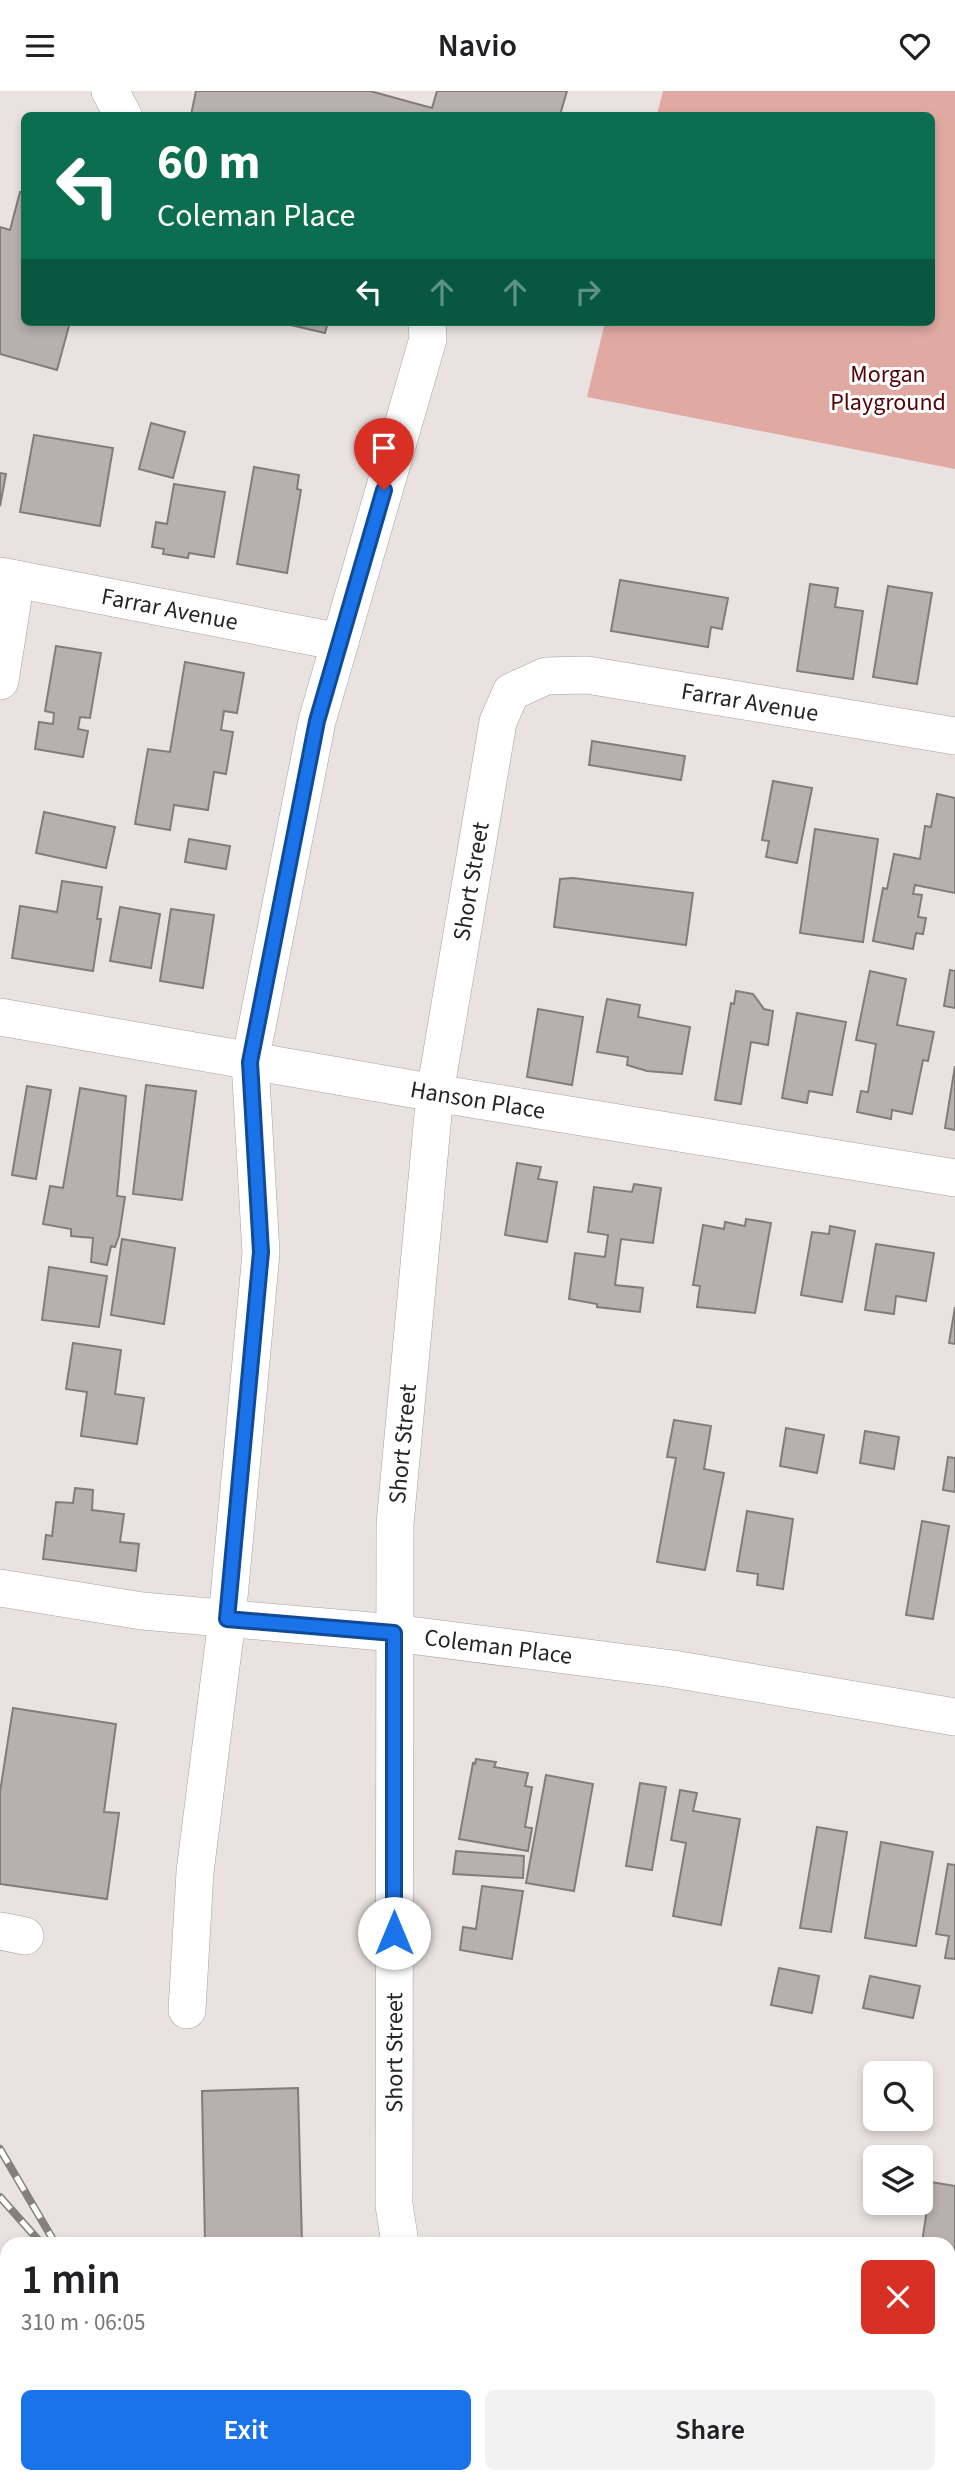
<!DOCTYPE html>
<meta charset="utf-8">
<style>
body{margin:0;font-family:"Source Sans 3",sans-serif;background:#f2f2f2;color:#202124;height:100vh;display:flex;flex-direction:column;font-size:26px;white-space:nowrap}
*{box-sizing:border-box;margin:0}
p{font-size:23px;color:#757577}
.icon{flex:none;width:38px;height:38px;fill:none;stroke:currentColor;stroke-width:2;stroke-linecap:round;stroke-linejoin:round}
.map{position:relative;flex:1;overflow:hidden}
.details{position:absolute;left:0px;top:2146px;width:956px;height:247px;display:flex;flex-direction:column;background:#fff;border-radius:21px 21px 0 0;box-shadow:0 4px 10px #0003}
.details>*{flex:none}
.banner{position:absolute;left:21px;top:21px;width:914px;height:214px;border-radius:10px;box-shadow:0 4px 10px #0003;background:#0b6e4f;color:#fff;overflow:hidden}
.tools{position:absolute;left:863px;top:1970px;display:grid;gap:14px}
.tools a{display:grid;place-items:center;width:70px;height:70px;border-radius:10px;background:#fff;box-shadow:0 4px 10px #0003;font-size:35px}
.pin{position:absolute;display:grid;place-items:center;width:60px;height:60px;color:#fff;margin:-72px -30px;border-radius:50% 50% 50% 0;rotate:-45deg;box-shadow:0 0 7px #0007}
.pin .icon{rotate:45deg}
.me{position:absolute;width:77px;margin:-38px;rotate:0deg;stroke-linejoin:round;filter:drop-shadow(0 0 5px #0008)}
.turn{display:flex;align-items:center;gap:24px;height:147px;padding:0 21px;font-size:32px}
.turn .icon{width:91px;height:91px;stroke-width:2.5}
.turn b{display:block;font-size:49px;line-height:60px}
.lanes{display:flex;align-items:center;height:66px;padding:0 21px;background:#0003;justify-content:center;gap:35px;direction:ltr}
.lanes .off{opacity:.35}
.round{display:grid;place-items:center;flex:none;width:74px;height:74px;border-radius:10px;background:#f2f2f2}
.overview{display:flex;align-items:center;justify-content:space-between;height:119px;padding:0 21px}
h1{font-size:42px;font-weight:600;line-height:52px}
.cta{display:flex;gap:14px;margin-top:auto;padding:14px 21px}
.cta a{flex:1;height:80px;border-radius:10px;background:#1a73e8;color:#fff;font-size:28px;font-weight:600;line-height:80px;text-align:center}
.cta a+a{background:#f2f2f2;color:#202124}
header{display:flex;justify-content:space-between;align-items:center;height:91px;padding:0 21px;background:#fff;font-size:32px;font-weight:600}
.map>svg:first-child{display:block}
.green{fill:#e0aaa3}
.building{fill:#b8b0af;stroke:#837c7b;stroke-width:2}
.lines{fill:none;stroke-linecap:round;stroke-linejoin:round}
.minor-casing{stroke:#a8a09f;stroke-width:38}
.minor{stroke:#fff;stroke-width:37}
.rail-casing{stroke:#85807f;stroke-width:8}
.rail{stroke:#fff;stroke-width:5;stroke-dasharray:16;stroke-linecap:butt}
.route-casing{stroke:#114b97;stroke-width:18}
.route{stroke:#1a73e8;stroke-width:12}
.labels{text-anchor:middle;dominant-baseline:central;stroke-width:6;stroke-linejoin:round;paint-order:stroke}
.park-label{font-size:24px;fill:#530203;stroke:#fff}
.street-label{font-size:24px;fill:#272423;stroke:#fff}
</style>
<header><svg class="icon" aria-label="menu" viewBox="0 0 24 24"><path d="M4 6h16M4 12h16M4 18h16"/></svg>Navio<svg class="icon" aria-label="heart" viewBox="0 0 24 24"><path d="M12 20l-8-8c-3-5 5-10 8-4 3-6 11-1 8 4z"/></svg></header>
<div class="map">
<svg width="955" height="2392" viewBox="0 0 955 2392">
<rect width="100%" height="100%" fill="#eae2e1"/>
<path class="green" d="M663,0h292v378l-368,-72 18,-75h326v-207h-274z"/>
<path class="building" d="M196,0h174l62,17 5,-17h130l-7,24h-369z
M20,101l4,1v129h46l-13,48 -57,-16v-127l10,3z
M278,231h50l-3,11z
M151,332l34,9 -12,46 -34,-9z
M34,344l79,13 -13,78 -80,-14z
M254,376l45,8 -2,14 4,1 -14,83 -50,-9z
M0,382l6,1 -6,32z
M174,393l51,8 -11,65 -25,-4 -1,5 -25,-4 1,-5 -12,-2 4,-25 11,2z
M620,489l108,18 -6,31 -11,-2 -3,20 -97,-16z
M810,493l28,4 -3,19 28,4 -10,68 -56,-8z
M888,495l44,7 -15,91 -44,-7z
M56,555l45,7 -11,65 -10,-1 -2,12 10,2 -5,26 -48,-8 4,-27 14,2 1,-11 -9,-2z
M185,571l59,11 -7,40 -13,-2 -3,19 12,2 -7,42 -12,-2 -6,38 -34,-5 -4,25 -35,-6 13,-75 22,3z
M592,650l93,15 -4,24 -92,-15z
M773,690l39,7 -15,75 -31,-6 3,-16 -7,-1z
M937,703l18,4v95l-40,-8 -2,9 9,1 -4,22 8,1 -3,16 -7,-1 -3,16 -40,-8 10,-53 4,1 7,-35 26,5 5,-33 6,1z
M44,721l71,15 -9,41 -70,-15z
M815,738l63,10 -15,103 -63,-9z
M189,748l41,7 -4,23 -41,-7z
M573,787l120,15 -7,52 -132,-18 6,-48z
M62,790l40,6 -5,32h4l-8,52 -81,-13 8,-52 37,6z
M120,816l40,7 -9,54 -41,-7z
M171,818l43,6 -11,73 -43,-7z
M950,879l5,1v37l-11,-2z
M870,880l36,8 -9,46 37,7 -6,29 -5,-1 -11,54 -20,-4 -1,9 -34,-7 4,-21 7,1 8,-48 -20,-4z
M736,900l17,3 11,15 9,2 -5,34 -17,-3 -10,62 -26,-4 16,-97 3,1z
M607,908l33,6 -2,12 52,10 -8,47 -35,-3 -20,-6 1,-8 -31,-5z
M538,918l45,8 -11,68 -45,-8z
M797,922l49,9 -14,73 -23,-4 -2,12 -25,-5z
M955,975v64l-10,-2z
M146,994l50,6 -14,109 -49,-6z
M27,995l24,4 -15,89 -24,-4z
M80,997l46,8 -9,100 8,1 -6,39 -4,11 -4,-1 -4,19 -16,-3 2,-24 -22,-2v-7l-28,-5 7,-38 13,2z
M517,1072l24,4 -3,12 19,3 -10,60 -42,-7z
M634,1093l27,4 -8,55 -32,-4 -6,46 28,3 -3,24 -43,-5v-3l-28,-5 6,-46 30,4 3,-22 -20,-3 6,-45 38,5z
M746,1128l25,4 -16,90 -58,-6 3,-21 -7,-1 10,-60 21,4 1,-7 20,4z
M830,1135l25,5 -13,71 -41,-7 11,-63 17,2z
M122,1148l53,9 -11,76 -53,-9z
M876,1153l58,9 -8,48 -30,-5 -2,18 -29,-4z
M49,1176l58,9 -8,51 -57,-7z
M955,1216v37l-6,-1z
M73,1252l48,7 -6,44 29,4 -7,46 -56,-8 6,-44 -21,-3z
M674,1329l37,6 -7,43 20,4 -19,97 -48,-8 19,-104 -9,-1z
M786,1337l38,7 -7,38 -37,-7z
M865,1340l34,6 -5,32 -34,-6z
M948,1366l7,1v34l-12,-2z
M75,1397l18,2 -1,20 32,4 -4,28 19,2 -3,27 -93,-12 3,-24 6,1 4,-34 17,1z
M747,1420l46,8 -10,70 -26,-4 1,-11 -21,-3z
M922,1430l27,5 -16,93 -27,-4z
M13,1617l103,16 -12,88 15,1 -12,86 -107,-15v-92z
M476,1668l20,3 -2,5 34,6 -3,13 7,1 -7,40 7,1 -4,23 -69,-12 14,-76 2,1z
M546,1684l47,9 -19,107 -48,-8z
M640,1692l26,4 -14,83 -26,-4z
M680,1699l17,3 -4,18 47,8 -19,106 -48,-9 13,-73 -15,-3z
M817,1736l30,5 -16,100 -31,-4z
M881,1751l52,10 -17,94 -51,-8z
M456,1760l68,5 -1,22 -70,-4z
M948,1773l7,1v94l-10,-1 4,-22 -13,-2z
M482,1795l41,5 -11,68 -52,-9 3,-23 13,2z
M779,1877l40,8 -7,37 -41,-8z
M870,1885l50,10 -7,32 -50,-10z
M298,1997l4,155h-97l-3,-152z
M931,2091l24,4v76l-7,-1v-18h-26z
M473,2385h47l-1,7h-47z
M559,2385h48l-1,7h-48z
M668,2385h12l38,7h-51z"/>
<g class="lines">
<g class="minor-casing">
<g id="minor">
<path d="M110,0l13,24"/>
<path id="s1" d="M0,485l340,66"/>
<path d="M0,590l16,-102"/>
<path id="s2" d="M0,926l435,76 520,85"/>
<path id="s3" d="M0,1497l142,23 252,22 279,36 282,48"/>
<path d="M0,1840l25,5"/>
<path d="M187,1919l8,-138 32,-253 34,-366 -11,-191 67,-341 111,-382 -1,-17"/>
<path id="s4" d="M400,2152l-6,-38 1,-681 40,-431 63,-371 13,-30 35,-16 41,-1 368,61"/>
<path d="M948,2290l7,1"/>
</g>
</g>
<use href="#minor" class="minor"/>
<g class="rail-casing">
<path id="rail" d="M0,2058l55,94
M0,2106l41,46
M189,2385l3,7"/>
</g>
<use href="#rail" class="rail"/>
</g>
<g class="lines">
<g class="route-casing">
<path id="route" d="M384,399l-67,231 -67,341 11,190 -34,367 167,14v300"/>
</g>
<use href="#route" class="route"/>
</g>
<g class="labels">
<g class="park-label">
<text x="888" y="283">Morgan<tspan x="888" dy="28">Playground</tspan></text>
</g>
<g class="street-label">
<text stroke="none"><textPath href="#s1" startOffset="173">Farrar Avenue</textPath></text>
<text stroke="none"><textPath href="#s4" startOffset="1806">Farrar Avenue</textPath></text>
<text stroke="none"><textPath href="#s4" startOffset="1367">Short Street</textPath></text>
<text stroke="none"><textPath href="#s2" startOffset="485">Hanson Place</textPath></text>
<text stroke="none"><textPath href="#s4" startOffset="800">Short Street</textPath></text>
<text stroke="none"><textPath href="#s3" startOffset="502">Coleman Place</textPath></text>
<text stroke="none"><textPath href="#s4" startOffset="191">Short Street</textPath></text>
</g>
</g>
</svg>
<div class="tools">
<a><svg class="icon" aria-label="search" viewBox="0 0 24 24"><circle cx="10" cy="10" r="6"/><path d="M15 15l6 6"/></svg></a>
<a><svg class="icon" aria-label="layers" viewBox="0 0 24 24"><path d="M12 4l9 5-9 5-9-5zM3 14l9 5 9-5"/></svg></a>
</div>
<div class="pin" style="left:384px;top:399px;background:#d93025"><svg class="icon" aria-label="arrive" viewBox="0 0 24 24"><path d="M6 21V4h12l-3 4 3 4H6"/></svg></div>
<svg class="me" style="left:394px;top:1842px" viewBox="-20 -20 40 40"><circle r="19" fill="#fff"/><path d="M0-13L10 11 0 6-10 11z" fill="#1a73e8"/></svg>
<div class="banner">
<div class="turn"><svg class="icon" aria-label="left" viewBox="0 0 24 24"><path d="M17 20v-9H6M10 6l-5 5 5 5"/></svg><div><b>60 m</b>Coleman Place</div></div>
<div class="lanes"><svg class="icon" aria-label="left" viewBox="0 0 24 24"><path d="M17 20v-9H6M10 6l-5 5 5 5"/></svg><svg class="icon off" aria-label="ahead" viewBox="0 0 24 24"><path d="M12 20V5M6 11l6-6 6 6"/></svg><svg class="icon off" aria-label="ahead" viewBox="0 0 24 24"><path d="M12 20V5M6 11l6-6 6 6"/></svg><svg class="icon off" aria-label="right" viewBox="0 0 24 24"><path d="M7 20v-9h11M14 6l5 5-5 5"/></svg></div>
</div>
<section class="details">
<div class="overview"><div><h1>1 min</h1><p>310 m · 06:05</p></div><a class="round" style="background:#d93025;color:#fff"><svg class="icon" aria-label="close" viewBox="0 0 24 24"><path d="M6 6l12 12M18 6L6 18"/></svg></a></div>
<div class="cta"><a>Exit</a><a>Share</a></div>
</section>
</div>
